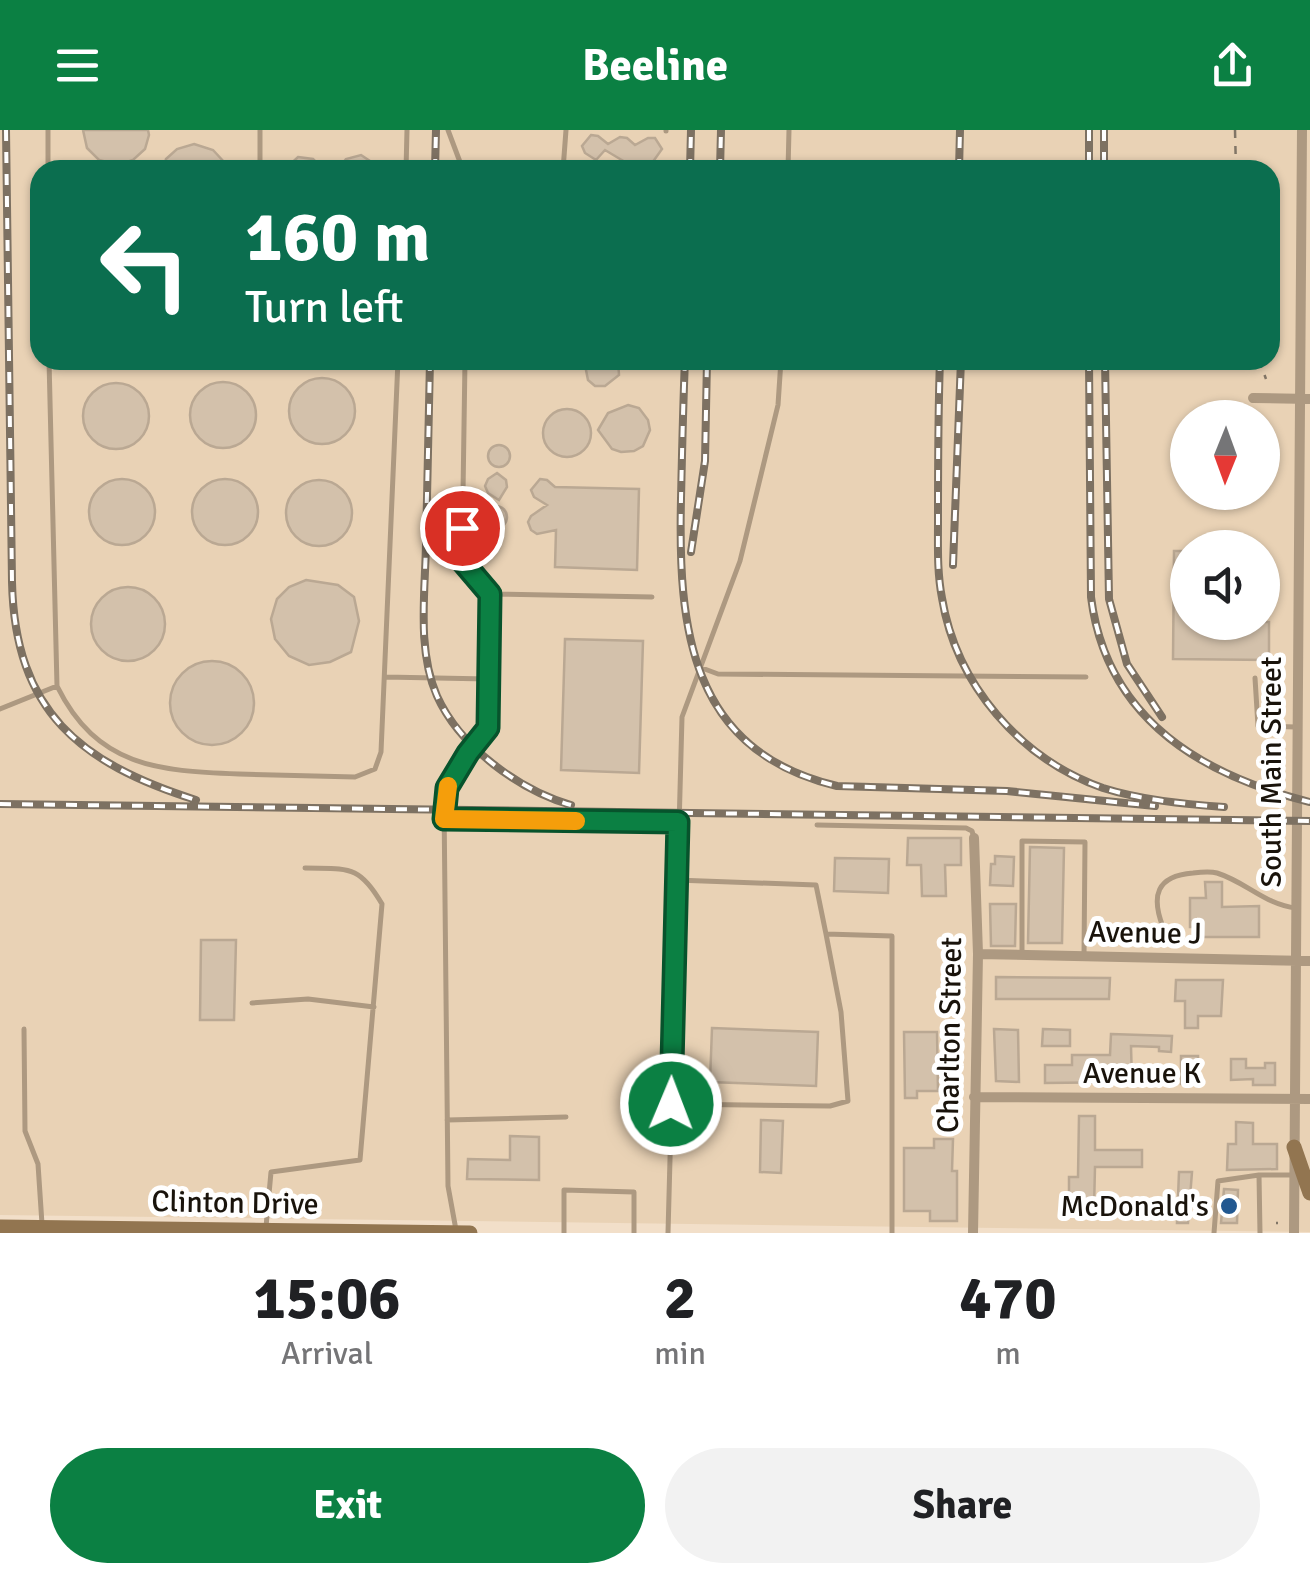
<!DOCTYPE html>
<style>
body{margin:0;font-family:Signika,sans-serif;background:#f2f2f2;color:#202124;height:100vh;display:flex;flex-direction:column;font-size:38px;white-space:nowrap}
*{box-sizing:border-box;margin:0}
p{font-size:32px;color:#757577}
.icon{flex:none;width:55px;height:55px;fill:none;stroke:currentColor;stroke-width:2;stroke-linecap:round;stroke-linejoin:round}
.map{position:relative;height:1103px;overflow:hidden}
.details{display:flex;flex-direction:column;background:#fff;flex:1}
.details>*{flex:none}
.hud{position:absolute;left:30px;top:30px;width:1250px;height:210px;border-radius:30px;box-shadow:0 2px 8px #0004;background:#0b6e4f;color:#fff;overflow:hidden}
.needle{width:65px;rotate:181deg}
.buttons{position:absolute;left:1170px;top:270px;display:grid;gap:20px}
.buttons a{display:grid;place-items:center;width:110px;height:110px;border-radius:50%;background:#fff;box-shadow:0 2px 8px #0004;font-size:50px}
.pin{position:absolute;display:grid;place-items:center;width:85px;height:85px;color:#fff;margin:-42px;border:5px solid #fff;border-radius:50%;box-shadow:0 2px 10px #0007}
.me{position:absolute;width:110px;margin:-55px;rotate:1deg;stroke-linejoin:round;filter:drop-shadow(0 0 8px #0008)}
.turn{display:flex;align-items:center;gap:35px;height:210px;padding:0 50px;font-size:45px}
.turn .icon{width:130px;height:130px;stroke-width:2.5}
.turn b{display:block;font-size:70px;line-height:85px}
.eta{display:flex;justify-content:space-evenly;align-items:center;height:170px;text-align:center}
.eta b{font-size:60px;font-weight:800;line-height:70px}
.primary-button{display:flex;gap:20px;margin-top:auto;padding:20px 50px}
.primary-button a{flex:1;height:115px;border-radius:60px;background:#0b8043;color:#fff;font-size:40px;font-weight:800;line-height:115px;text-align:center}
.primary-button a+a{background:#f2f2f2;color:#202124}
header{display:flex;justify-content:space-between;align-items:center;height:130px;padding:0 50px;background:#0b8043;color:#fff;font-size:45px;font-weight:800}
.map>svg:first-child{display:block}
.built{fill:#e9d2b5;fill-rule:evenodd}
.building{fill:#d3c1ab;stroke:#baa893;stroke-width:2.5}
.lines{fill:none;stroke-linecap:round;stroke-linejoin:round}
.path{stroke:#817566;stroke-width:2.5;stroke-dasharray:8 8;stroke-linecap:butt}
.service{stroke:#ad9981;stroke-width:5}
.minor{stroke:#ad9981;stroke-width:10}
.secondary{stroke:#927550;stroke-width:15}
.rail-casing{stroke:#7d7162;stroke-width:8}
.rail{stroke:#fff;stroke-width:4;stroke-dasharray:11;stroke-linecap:butt}
.route-casing{stroke:#07532c;stroke-width:25}
.route{stroke:#0b8043;stroke-width:18}
.slow{stroke:#f59e0b;stroke-width:18}
.poi-dot{fill:#225890;stroke:#fff;stroke-width:4}
.labels{text-anchor:middle;dominant-baseline:central;stroke-width:10;stroke-linejoin:round;paint-order:stroke}
.street-label{font-size:30px;fill:#19130b;stroke:#fff}
.poi-label{font-size:30px;fill:#19130b;stroke:#fff;text-anchor:end}
</style>
<header><svg class="icon" aria-label="menu" viewBox="0 0 24 24"><path d="M4 6h16M4 12h16M4 18h16"/></svg>Beeline<svg class="icon" aria-label="share" viewBox="0 0 24 24"><path d="M12 15V3M7 8l5-5 5 5M5 13v7h14v-7"/></svg></header>
<div class="map">
<svg width="1310" height="1103" viewBox="0 0 1310 1103">
<rect width="100%" height="100%" fill="#f2dfc9"/>
<path class="built" d="M0,0h1310v1102l-1310,-17zM40,40h1230v190h-1230zM1188,288h74v74h-74zM1188,418h74v74h-74z"/>
<path class="building" d="M83,0h65l1,5 -4,14 -12,11 -15,5 -19,-5 -12,-12z
M591,5l7,1 10,8 12,-7 7,1 8,7 13,-7h7l7,11 -10,14 9,7h-49l13,-8 -20,-12 -9,10 -11,-7 -3,-7z
M194,14l19,6 12,13 1,7h-63l3,-11 11,-10z
M361,25l12,8 2,7h-38l9,-11z
M298,27l15,2 11,11h-40z
M584,230h34l1,15 -14,11h-10l-7,-6z
M289 281a33 33 0 1 1 66 0a33 33 0 1 1-66 0Z
M190 285a33 33 0 1 1 66 0a33 33 0 1 1-66 0Z
M83 286a33 33 0 1 1 66 0a33 33 0 1 1-66 0Z
M628,275l11,3 9,12 2,10 -7,16 -9,5 -13,1 -9,-3 -14,-19 10,-17z
M543 303a24 24 0 1 1 48 0a24 24 0 1 1-48 0Z
M488 326a11 11 0 1 1 22 0a11 11 0 1 1-22 0Z
M497,343l9,7 1,7 -8,13 -11,-7 -3,-7 3,-7z
M540,349l7,1 8,7 84,2 -2,81 -82,-3 1,-37 -19,4 -6,-4 -3,-8 3,-6 16,-11 -13,-8 -3,-7z
M192 382a33 33 0 1 1 66 0a33 33 0 1 1-66 0Z
M89 382a33 33 0 1 1 66 0a33 33 0 1 1-66 0Z
M286 383a33 33 0 1 1 66 0a33 33 0 1 1-66 0Z
M485 387a11 11 0 1 1 22 0a11 11 0 1 1-22 0Z
M1174,421h14v71h81v38l-96,-1z
M306,450l32,5 16,12 5,24 -8,31 -21,10 -21,3 -20,-9 -14,-17 -4,-20 6,-20 12,-12z
M91 494a37 37 0 1 1 74 0a37 37 0 1 1-74 0Z
M565,509l78,2 -4,132 -78,-3z
M170 573a42 42 0 1 1 84 0a42 42 0 1 1-84 0Z
M908,708h53v27h-16l1,31h-24l-1,-31h-14z
M1030,717l34,1 -2,95h-34z
M995,726l19,1 -1,29 -23,-1 1,-21h4z
M835,728l54,1 -1,34 -54,-2z
M1205,752h17v25l37,-1v31h-59v-10h-10v-29h16z
M990,774h26l-1,42h-24z
M201,810h35l-2,80h-34z
M996,847l114,1 -1,21h-113z
M1176,850h47l-2,36h-23v12h-13v-27h-10z
M712,898l106,4 -2,54 -106,-4z
M994,899l24,1 1,52 -23,-1z
M1043,899l27,1v16h-28z
M904,902h33l1,59h-21v7h-12z
M1111,904l61,2 -1,16 -12,-1v-4l-28,-1 1,36 -87,1v-18h27v-10h38z
M1181,926h17v28h-17z
M1231,929h15v9h19v-5h10v22h-22v-6l-22,1z
M1079,986h16v34h47v17h-47l-1,41h-25v-31h9z
M761,990l22,1 -2,52 -21,-1z
M1236,992l17,1v21h24v25l-50,1 1,-26h8z
M510,1006l29,1v43l-72,-1 1,-20 42,1z
M934,1009h19l-1,32h5v50h-27v-10h-26v-63h30z
M1179,1042h13l-4,51h-11z
M1224,1059l14,1 -1,33h-16z"/>
<g class="lines">
<path class="path" d="M1235,0l1,40
M1259,230l7,19
M1276,1093h2"/>
<path class="service" d="M48,0v40
M260,0v40
M448,0l15,40
M666,1v-1
M406,40l1,-40
M563,40l3,-40
M788,40l1,-40
M49,230l8,326
M265,230v3h133
M490,464l162,3
M702,538l16,6 368,3
M385,547l103,2
M1255,548l3,48 38,1
M0,579l57,-23c40,81 101,85 182,88 39,1 78,2 116,3l20,-8 6,-17 17,-392
M443,689l234,3
M817,695l149,3 6,3 2,7
M676,750l140,5 10,49 66,2v297
M1163,797c-12,-31 -7,-51 30,-54 8,-1 17,-2 24,0 29,9 49,32 79,35
M1022,822v-111l63,1 -1,114
M252,873l56,-4 66,8
M24,899l1,102 13,33 4,60
M671,974l159,2 18,-5 -7,-89 -15,-78
M447,990l119,-3
M1259,1045h35
M266,1097l5,-55 89,-12 22,-256c-23,-40 -34,-35 -77,-36
M456,1100l-8,-44 -4,-383 3,-15 20,-35 21,-25 2,-134 -28,-33 3,-201
M564,1103v-43l70,2v41
M668,1103l14,-516 58,-156 38,-156 3,-45
M1214,1103l4,-52 41,-6 1,58"/>
<path class="minor" d="M1253,268l57,1
M978,824l332,7
M974,967l336,2
M973,1103l5,-279 -4,-116
M1294,1103l8,-1103"/>
<path class="secondary" d="M1294,1017l16,46
M0,1097l470,6"/>
<g class="rail-casing">
<path id="rail" d="M6,0l6,452c3,130 68,181 184,218
M1089,0v40
M1104,0v40
M435,40l1,-40
M690,40l1,-40
M720,40l1,-40
M959,40l1,-40
M430,230c-1,61 -3,123 -4,184 -1,50 -9,106 11,152 23,51 82,94 134,109
M685,230c-2,46 -3,93 -4,139 -3,128 8,252 156,287l170,5 148,15
M940,230c-2,54 -2,107 -2,161 0,26 -1,51 4,77 14,86 78,161 161,190 38,12 81,16 121,19
M1089,230l2,237c15,120 109,178 219,205
M1105,230l4,239 18,65 35,53
M691,422l14,-91 2,-101
M953,435l8,-205
M0,674l1310,17"/>
</g>
<use href="#rail" class="rail"/>
</g>
<g class="lines">
<g class="route-casing">
<path id="route" d="M462,398v33l28,33 -2,134 -20,25 -21,35 -3,31 234,3 -7,282"/>
</g>
<use href="#route" class="route"/>
<path class="slow" d="M448,656l-4,33 132,2"/>
</g>
<circle class="poi-dot" cx="1229" cy="1076" r="10"/>
<g class="labels">
<g class="street-label">
<text transform="translate(1271 642) rotate(-90)">South Main Street</text>
<text transform="translate(1145 803) rotate(1)">Avenue J</text>
<text transform="translate(950 905) rotate(-89)">Charlton Street</text>
<text x="1142" y="943">Avenue K</text>
<text transform="translate(235 1073) rotate(1)">Clinton Drive</text>
</g>
<g class="poi-label">
<text x="1209" y="1076">McDonald's</text>
</g>
</g>
</svg>
<div class="buttons">
<a><svg class="needle" viewBox="-14 -14 28 28"><path d="M0-13l5 13h-10z" fill="#e53935"/><path d="M0 13l5-13h-10z" fill="#757577"/></svg></a>
<a><svg class="icon" aria-label="sound" viewBox="0 0 24 24"><path d="M4 9h4l5-4v14l-5-4H4zM17 9q2 3 0 6"/></svg></a>
</div>
<div class="pin" style="left:462px;top:398px;background:#d93025"><svg class="icon" aria-label="arrive" viewBox="0 0 24 24"><path d="M6 21V4h12l-3 4 3 4H6"/></svg></div>
<svg class="me" style="left:671px;top:974px" viewBox="-20 -20 40 40"><circle r="17" fill="#0b8043" stroke="#fff" stroke-width="3"/><path d="M0-11L8 9 0 5-8 9z" fill="#fff"/></svg>
<div class="hud">
<div class="turn"><svg class="icon" aria-label="left" viewBox="0 0 24 24"><path d="M17 20v-9H6M10 6l-5 5 5 5"/></svg><div><b>160 m</b>Turn left</div></div>
</div>
</div>
<section class="details">
<div class="eta">
<div><b>15:06</b><p>Arrival</p></div>
<div><b>2</b><p>min</p></div>
<div><b>470</b><p>m</p></div>
</div>
<div class="primary-button"><a>Exit</a><a>Share</a></div>
</section>
